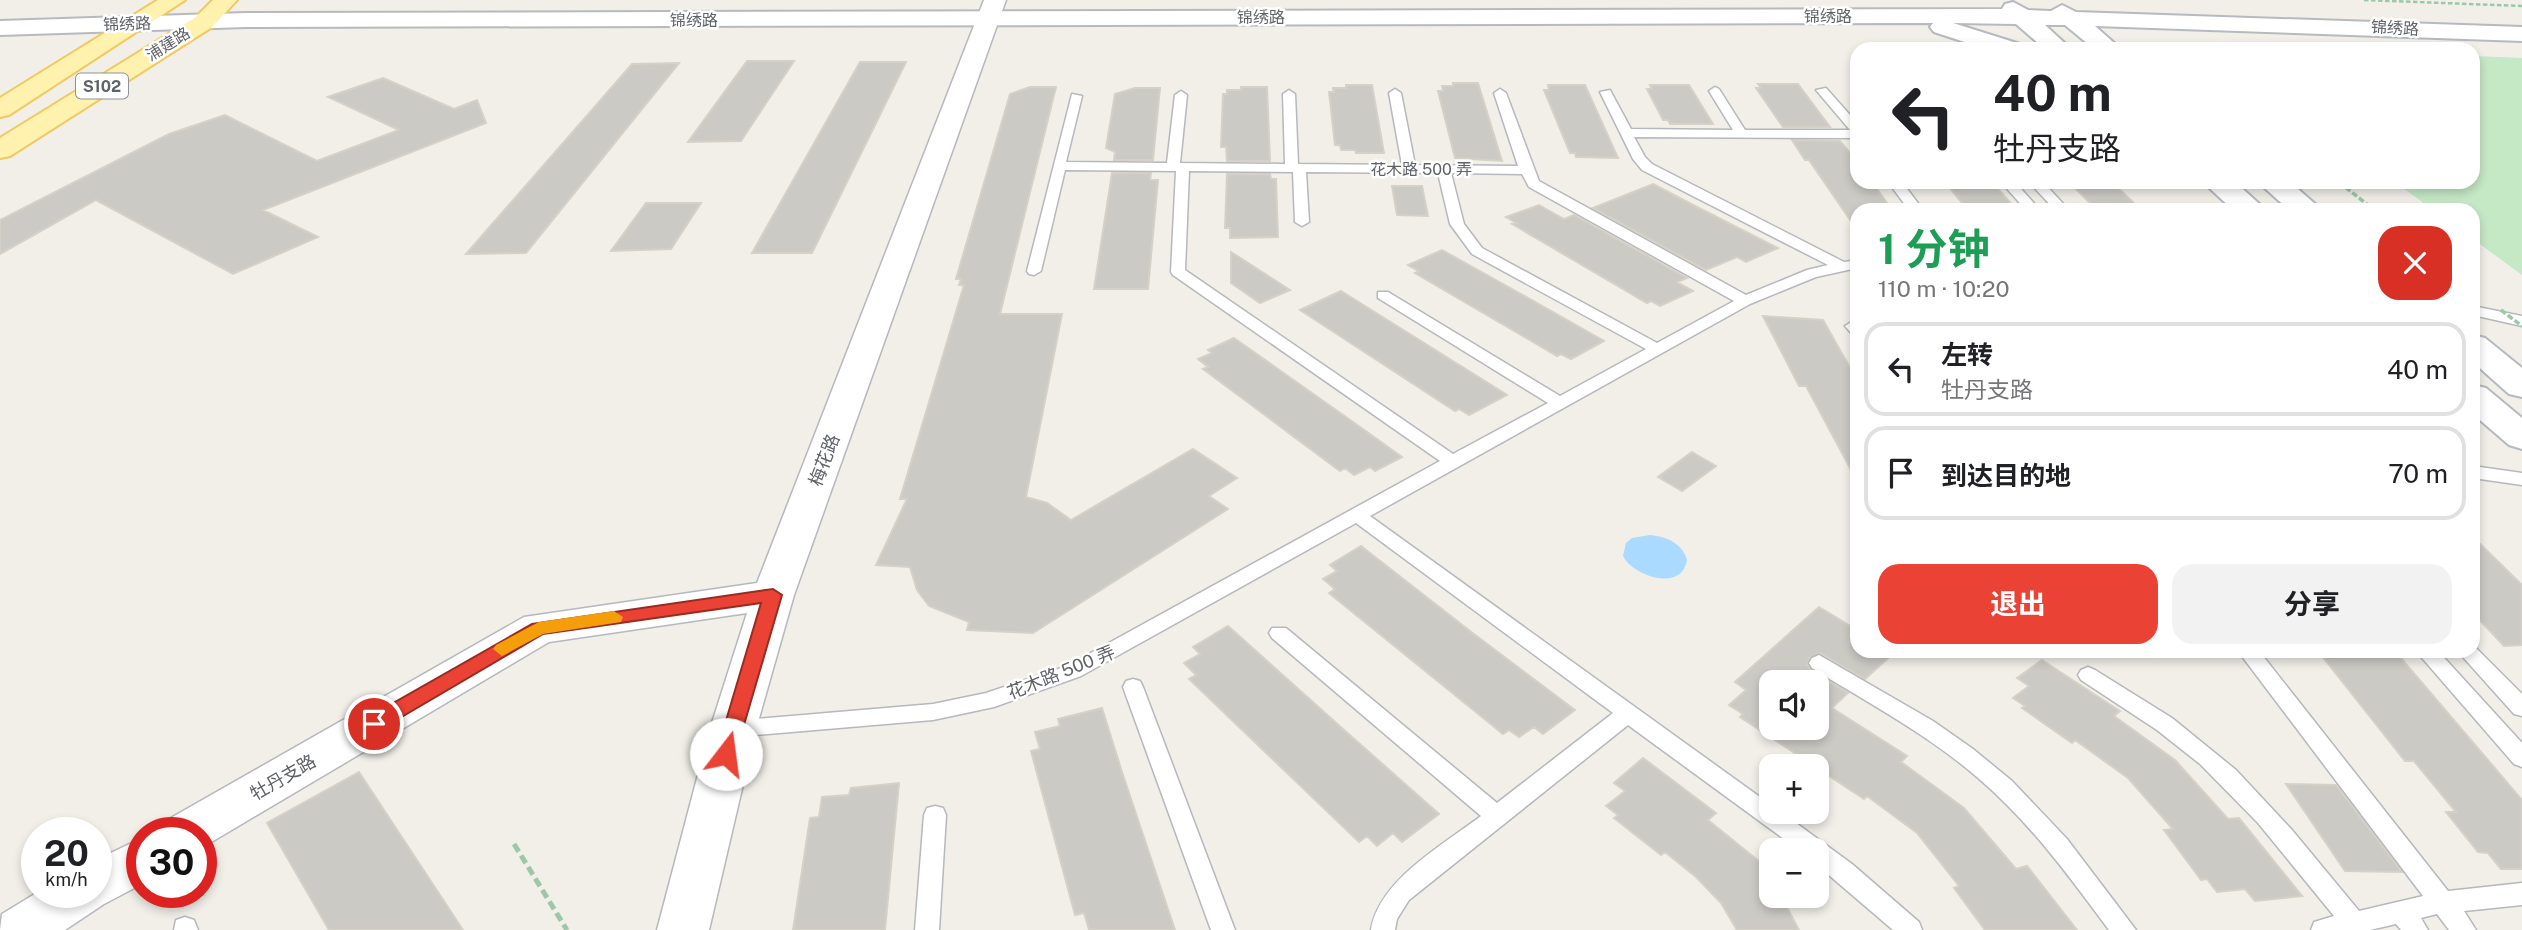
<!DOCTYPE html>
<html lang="zh">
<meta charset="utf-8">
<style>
body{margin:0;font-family:"Public Sans","Noto Sans SC",sans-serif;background:#f2f2f2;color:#202124;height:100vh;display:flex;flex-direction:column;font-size:26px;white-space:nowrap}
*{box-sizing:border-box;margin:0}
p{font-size:23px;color:#757577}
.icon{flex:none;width:38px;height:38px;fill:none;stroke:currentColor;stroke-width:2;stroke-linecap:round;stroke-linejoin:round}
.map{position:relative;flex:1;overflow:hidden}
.details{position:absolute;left:1850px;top:203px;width:630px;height:455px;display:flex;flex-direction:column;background:#fff;border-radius:21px;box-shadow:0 4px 10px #0003}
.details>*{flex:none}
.top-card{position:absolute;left:1850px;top:42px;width:630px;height:147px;border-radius:21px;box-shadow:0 4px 10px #0003;background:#fff;color:#202124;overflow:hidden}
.fabs{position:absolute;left:1759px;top:670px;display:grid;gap:14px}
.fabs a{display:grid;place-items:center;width:70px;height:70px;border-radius:14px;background:#fff;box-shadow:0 4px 10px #0003;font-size:35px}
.speed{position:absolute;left:21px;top:817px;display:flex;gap:14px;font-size:35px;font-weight:700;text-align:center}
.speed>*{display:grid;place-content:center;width:91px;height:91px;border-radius:50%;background:#fff;box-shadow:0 4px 10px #0003;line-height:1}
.speed small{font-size:18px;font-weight:400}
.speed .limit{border:10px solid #d22;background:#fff;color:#111}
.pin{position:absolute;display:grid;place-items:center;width:60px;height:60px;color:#fff;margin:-30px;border:4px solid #fff;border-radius:50%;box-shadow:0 2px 7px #0007}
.me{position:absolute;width:77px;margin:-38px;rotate:15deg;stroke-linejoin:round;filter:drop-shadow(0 0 5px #0008)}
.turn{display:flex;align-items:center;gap:24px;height:147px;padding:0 28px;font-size:32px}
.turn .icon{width:91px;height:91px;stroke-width:2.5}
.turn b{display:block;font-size:49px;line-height:60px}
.round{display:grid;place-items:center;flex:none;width:74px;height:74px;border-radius:21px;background:#f2f2f2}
.headline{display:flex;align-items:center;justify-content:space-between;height:119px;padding:0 28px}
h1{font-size:42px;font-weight:700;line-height:52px;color:#1e9e55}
.action{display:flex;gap:14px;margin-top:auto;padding:14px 28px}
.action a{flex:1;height:80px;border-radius:21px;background:#ea4335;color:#fff;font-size:28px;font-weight:700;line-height:80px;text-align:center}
.action a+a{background:#f2f2f2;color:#202124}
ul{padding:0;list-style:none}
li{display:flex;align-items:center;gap:21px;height:94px;margin:0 14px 10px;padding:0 14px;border:4px solid #e0e0e0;border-radius:21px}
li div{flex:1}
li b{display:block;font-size:26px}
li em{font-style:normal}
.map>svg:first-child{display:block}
.green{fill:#c5e8c5}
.water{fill:#aadaff}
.building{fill:#cccac5;stroke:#d6d1c6;stroke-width:2;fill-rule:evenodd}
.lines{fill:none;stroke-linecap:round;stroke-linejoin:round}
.lane-casing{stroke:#b5b8bc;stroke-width:3}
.street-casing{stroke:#b5b8bc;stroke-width:3}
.secondary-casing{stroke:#b6babf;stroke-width:4}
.primary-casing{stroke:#f2c960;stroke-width:4}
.path-far2{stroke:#9cc7a9;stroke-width:2.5;stroke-dasharray:4.5 2.5;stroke-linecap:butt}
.path-far1{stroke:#9cc7a9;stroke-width:3.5;stroke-dasharray:6 2.5;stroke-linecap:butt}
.path{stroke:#9cc7a9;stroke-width:5;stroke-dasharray:9 4.5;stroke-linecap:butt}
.lane{fill:#fff;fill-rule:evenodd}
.street{fill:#fff;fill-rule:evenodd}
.secondary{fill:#fff;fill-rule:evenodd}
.primary{fill:#fff2af;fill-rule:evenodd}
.path-bridge{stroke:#9cc7a9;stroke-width:3.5;stroke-dasharray:6 2.5;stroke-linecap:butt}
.route{fill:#ea4335;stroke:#982c22;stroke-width:2}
.slow{fill:#f59e0b}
.labels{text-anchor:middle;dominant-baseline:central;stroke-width:5;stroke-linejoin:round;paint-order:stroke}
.far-street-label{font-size:16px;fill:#5f6368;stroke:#fff}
.shield{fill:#fff;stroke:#8f9295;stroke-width:2}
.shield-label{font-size:16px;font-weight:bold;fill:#5f6368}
.street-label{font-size:18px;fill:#5f6368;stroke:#fff}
</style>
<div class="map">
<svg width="2522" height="930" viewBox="0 0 2522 930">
<rect width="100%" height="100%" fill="#f1efe8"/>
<path class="green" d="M2473,56l49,2v217l-49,-36v-29h-40l-38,-28h78z"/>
<path class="water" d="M1650,535c17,2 32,8 37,25 -5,32 -53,17 -64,-4l3,-13 6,-5z"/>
<path class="building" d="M747,61h47l-53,80 -53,1z
M860,62h46l-94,191h-60z
M679,63l-153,190 -60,1 166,-190z
M383,78l71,31 23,-9 9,23 -223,87 55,27 -85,37 -137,-74 -96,54v-34l169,-86 56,-19 92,46 82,-31 -71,-33z
M1453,83h25l24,78 -47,-3 -17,-67h5l-1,-5h11z
M1758,84h40l32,43h-47l-27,-39h5z
M1346,85h26l12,68h-28l-1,-3h-14l-1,-5h-5l-6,-53h5l-1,-4h13z
M1548,85h37l33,73 -42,-1 -1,-4h-5l-26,-63h5z
M1650,85h39l24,39h-43l-2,-4h-5l-16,-31h5z
M1030,87h26l-56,227h62l-36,183 21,6 24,17 122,-71 44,29 -28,18 19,13 -195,124 -66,-3 2,-8 -40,-16 -12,-16 -7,-23 -34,-2 31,-66h-7l64,-214h-5l2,-6h-5l54,-185z
M1241,87h26l3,74h-43l-1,-14h-5l2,-53h4v-4h14z
M1135,88h25l-7,72h-39l1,-8 -9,-4 9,-54z
M1792,140l48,1 17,20v21h15l20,28h-35v20l-48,-70h-4z
M1112,173h39l-1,7h8l-10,109h-54z
M1227,174h43l1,5h5l2,58 -48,1v-10h-5z
M1945,182h47l23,26h-49z
M2069,182h43l29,28h-44z
M1653,184l44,23 81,41 -32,14 -9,-5 -31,13 -113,-62z
M1392,186h30l6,30 -31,-1z
M646,203h55l-30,46 -60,2z
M1539,205l25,14 10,-4 113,63 -10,4 16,9 -33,15 -9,-5 -4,2 -135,-79 4,-1 -10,-6z
M1442,250l79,44 83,47 -33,18 -10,-5 -4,2 -142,-83 4,-2 -11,-6z
M1231,252l59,38 -30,13 -29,-20z
M1341,291l56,35 110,69 -38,20 -10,-6 -4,2 -155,-101z
M1763,316l60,4 34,60v101l-51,-95h-7z
M1234,338l129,91 39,28 -27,14 -5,-4 -16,8 -9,-7 -5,3 -137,-102 5,-2 -10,-8 14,-6 -4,-3z
M1692,452l24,14 -34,25 -24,-14z
M2473,537l49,48v60l-18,1 -31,-33z
M1361,546l109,85 105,79 -32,24 -9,-7 -15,10 -10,-7 -6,4 -174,-141 6,-4 -12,-10 14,-8 -7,-6z
M1819,607l38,23v21h39l-31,28 -45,-26 -10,4 -3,7 4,6 37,23 -16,15 75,48 -6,6 63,46 52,61 11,-3 50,64h-92l-31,-42 5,-2 -42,-53 -50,-37 -3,3 -124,-82 3,-3 -14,-9 17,-15 -11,-8zM1771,682h45v46h-45z
M1228,626l115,103 96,85 -37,28 -9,-9 -16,13 -10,-10 -8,6 -170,-163 7,-4 -12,-12 16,-9 -7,-7z
M2318,651h77l127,149v69h-21l-13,-16 -10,-1 -32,-40h10l-42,-51h-9z
M2042,660l78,51 -6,5 61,44 53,59 11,-1 63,78 -47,5 -10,-12 -28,3 -10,-13 -6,1 -37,-50 9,-1 -45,-51 -53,-38 -3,3 -50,-35 3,-2 -12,-8 16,-12 -12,-8z
M1102,708l20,64 53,158h-86l-5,-17 -9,2 -44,-164 9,-2 -5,-17 25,-6 -2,-7z
M1643,758l73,55 -8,7 58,47 5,7v22h10l18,34h-62l-16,-27 -25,-26 -31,-25 -4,3 -47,-37 4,-3 -12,-9 19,-15 -11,-8z
M359,772l104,158h-134l-62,-107z
M899,783l-14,147h-92l17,-112 9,-1 3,-20 27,-2 2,-7z
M2286,784l50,1 66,87 -57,-1z"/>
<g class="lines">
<g class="lane-casing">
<path id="lane" d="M1715,87l4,2 26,41h105l-34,-40 10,-2 31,35v15l-223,-1 11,20 7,7 192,98 13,-2v8l-41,9 -66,27 -380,212 401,289v7h10l71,52 67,58 3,8h-29l-77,-66v-14h-17l-171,-125 -219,175 -12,19 -2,11h-24c8,-50 72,-85 110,-114l-209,-178 -3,-5 3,-5h14l211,175 116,-90 -257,-190 -275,153 -87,31 -61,13 -200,17 -8,-2 -3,-6 3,-6 8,-2 200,-17 53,-11 81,-27 373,-205 -267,-186 -2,-3 5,-101 -111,-1 -24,101 -7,4 -5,-1 -2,-3 45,-177 10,2 -16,66 101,1 8,-68 6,-4 6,4 -7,68 105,1 -2,-70 6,-4 6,4 3,70 104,1 -13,-72 6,-4 6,4 14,72 103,1 -24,-73 6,-4 6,4 33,88 207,114 61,-25 21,-5 -186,-95 -9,-11 -33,-67 10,-2 21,39 102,1 -24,-39zM1189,171l104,1 2,50 7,4 7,-4 -3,-50 132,1 12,51 22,30 174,95 -86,47 -172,-104h-10v6l170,105 -95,51 -268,-184zM1451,173l71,1 7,13 205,114 -77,42 -175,-95 -18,-24z
M1888,182h14l21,28h-14z
M2001,182h14l25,28h-14z
M2029,182h14l26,28h-14z
M2473,306l49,10v10l-49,-11z
M1853,321l4,1v14l-5,-2 -7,-8z
M2473,466l49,7v12l-49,-7z
M2473,645l49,49v22l-8,-2 -52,-58 -3,-5h14z
M2238,651h21l189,240 74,-8v22l-58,6 12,19h-27l-12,-16 -16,4 7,12h-27l-5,-6 -26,6h-59l3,-8 20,-6 -76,-93 -58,-59 -43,-34 -76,-50 -3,-5 3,-5 7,-3 7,3 77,48 64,52 56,60 67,81 64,-15z
M2416,651h22l84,92v24l-8,-3z
M1819,655l114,66 40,28 39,32 55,58 69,91h-27c-40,-54 -80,-109 -132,-153 -50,-43 -109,-74 -165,-109l-3,-5 3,-5z
M1133,679l7,2 3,6 92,243h-24l-88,-243 3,-6z
M935,806l8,2 3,7 -7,115h-24l9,-115 3,-7z
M185,917l9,3 4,10h-24l2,-10z"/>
</g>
<g class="street-casing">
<path id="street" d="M984,0h22l-212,595 -38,134 -47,201h-52l53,-201 37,-116 -198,29 -346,205 -2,-14h-39l7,-14 355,-202 233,-34z
M142,838v46l-38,20 -39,26h-65l2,-16 36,-22h58v-32z"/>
</g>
<g class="secondary-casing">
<path id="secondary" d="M2013,2l15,8 23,1 11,-6 14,7 446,15v14l-427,-15 26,23h-27l-29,-24h-20l26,24h-26l-29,-25 -63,-1 67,21 3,5h-37l-52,-17 -4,-5 3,-4 -1687,4 -246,8v-14l246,-8 1756,-4 3,-5z
M2203,182h32l31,28h-33z
M2258,182h32l32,28h-33z
M2473,335l12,3 37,30v29l-13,-3 -36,-32z
M2473,385l13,3 36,30v31l-13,-4 -36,-31z"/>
</g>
<g class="primary-casing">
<path id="primary" d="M158,0h27l-176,115 -9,2v-19z
M213,0h24l-25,27 -202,129 -10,2v-20l196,-121z"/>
</g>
<path class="path-far2" d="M2364,0l158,6"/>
<path class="path-far1" d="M2339,182l35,28"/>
<path class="path" d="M514,844l53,86"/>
<use href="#lane" class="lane"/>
<use href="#street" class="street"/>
<use href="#secondary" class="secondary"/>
<use href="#primary" class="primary"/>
<path class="path-bridge" d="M2501,310l21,16"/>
</g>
<path class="route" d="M773,589l9,6 -48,164h-15l-3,-5 45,-151 -218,31 -162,95h-14l-2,-5 2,-6 165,-94z"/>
<path class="slow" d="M614,611l9,6 -2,5 -78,12 -41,22 -9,-7 3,-4 43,-23z"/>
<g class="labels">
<g class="far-street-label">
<text x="1828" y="16">锦绣路</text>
<text x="1261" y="17">锦绣路</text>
<text x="694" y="20">锦绣路</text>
<text transform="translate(127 24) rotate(-2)">锦绣路</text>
<text transform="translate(2395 28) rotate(3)">锦绣路</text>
<text transform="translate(168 44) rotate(-32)">浦建路</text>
<text x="1421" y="169">花木路 500 弄</text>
</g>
<rect class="shield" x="76" y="73.5" width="52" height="25" rx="5"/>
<g class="shield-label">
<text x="102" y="86">S102</text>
</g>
<g class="street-label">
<text transform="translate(824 460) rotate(-69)">梅花路</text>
<text transform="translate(1061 672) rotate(-22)">花木路 500 弄</text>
<text transform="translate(283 777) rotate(-30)">牡丹支路</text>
</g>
</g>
</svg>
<div class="fabs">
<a><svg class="icon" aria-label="sound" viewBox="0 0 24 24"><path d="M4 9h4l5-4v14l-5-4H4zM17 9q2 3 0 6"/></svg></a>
<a>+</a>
<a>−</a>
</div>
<div class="speed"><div>20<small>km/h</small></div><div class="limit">30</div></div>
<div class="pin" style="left:374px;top:724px;background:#d93025"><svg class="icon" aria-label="arrive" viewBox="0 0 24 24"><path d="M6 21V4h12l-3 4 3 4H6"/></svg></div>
<svg class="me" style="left:726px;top:754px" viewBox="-20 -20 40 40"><circle r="19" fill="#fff"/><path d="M0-13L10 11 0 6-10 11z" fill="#ea4335"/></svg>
<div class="top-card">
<div class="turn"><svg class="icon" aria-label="left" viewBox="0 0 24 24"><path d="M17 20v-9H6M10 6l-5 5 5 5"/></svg><div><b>40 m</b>牡丹支路</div></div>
</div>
<section class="details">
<div class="headline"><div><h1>1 分钟</h1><p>110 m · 10:20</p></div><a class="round" style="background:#d93025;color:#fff"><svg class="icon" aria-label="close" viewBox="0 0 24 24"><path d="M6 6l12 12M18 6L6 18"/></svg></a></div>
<ul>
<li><svg class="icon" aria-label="left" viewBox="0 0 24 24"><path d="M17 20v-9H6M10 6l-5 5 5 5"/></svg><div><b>左转</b><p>牡丹支路</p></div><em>40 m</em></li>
<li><svg class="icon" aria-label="arrive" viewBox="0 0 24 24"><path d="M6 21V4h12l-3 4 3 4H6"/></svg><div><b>到达目的地</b></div><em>70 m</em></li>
</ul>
<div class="action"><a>退出</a><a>分享</a></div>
</section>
</div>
